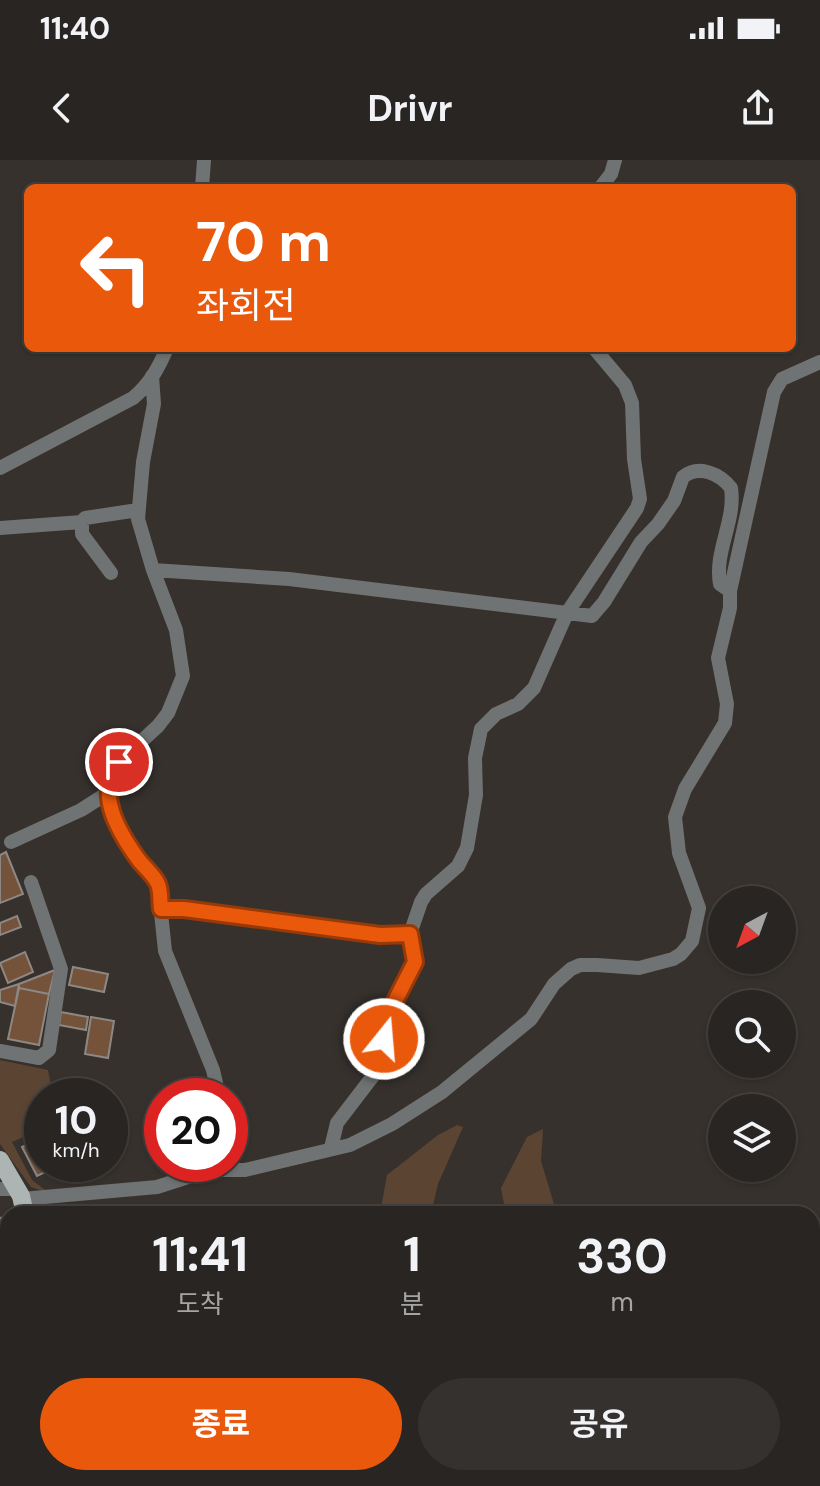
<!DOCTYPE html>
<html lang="ko">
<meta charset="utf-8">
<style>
body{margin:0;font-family:"DM Sans","Noto Sans KR",sans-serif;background:#34312f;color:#f1f3f6;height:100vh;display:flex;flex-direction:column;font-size:30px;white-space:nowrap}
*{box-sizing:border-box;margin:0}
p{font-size:26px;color:#a5a5a5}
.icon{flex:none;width:44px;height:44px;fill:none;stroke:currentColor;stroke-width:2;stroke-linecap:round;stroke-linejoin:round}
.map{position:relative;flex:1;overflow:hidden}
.sheet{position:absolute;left:0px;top:1046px;width:820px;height:280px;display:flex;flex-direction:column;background:#282522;border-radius:24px 24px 0 0;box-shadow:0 2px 6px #0004,0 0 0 2px #444240}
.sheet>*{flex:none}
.top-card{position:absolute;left:24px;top:24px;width:772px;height:168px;border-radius:12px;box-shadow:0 2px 6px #0004,0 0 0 2px #444240;background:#ea580c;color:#fff;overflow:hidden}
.needle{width:52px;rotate:221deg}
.buttons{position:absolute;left:708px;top:726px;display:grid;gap:16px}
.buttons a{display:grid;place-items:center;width:88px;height:88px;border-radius:50%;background:#282522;box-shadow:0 2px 6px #0004,0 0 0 2px #444240;font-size:40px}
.speed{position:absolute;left:24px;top:918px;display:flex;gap:16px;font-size:40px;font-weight:700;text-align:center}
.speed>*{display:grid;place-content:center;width:104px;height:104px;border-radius:50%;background:#282522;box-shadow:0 2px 6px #0004,0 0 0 2px #444240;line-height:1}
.speed small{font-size:20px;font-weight:400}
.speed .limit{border:12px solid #d22;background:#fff;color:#111}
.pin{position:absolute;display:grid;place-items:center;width:68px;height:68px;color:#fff;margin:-34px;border:4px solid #fff;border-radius:50%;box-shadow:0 2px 8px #0007}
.me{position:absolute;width:88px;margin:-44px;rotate:17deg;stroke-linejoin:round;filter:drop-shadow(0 0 6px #0008)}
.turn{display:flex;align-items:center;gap:28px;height:168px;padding:0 40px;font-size:36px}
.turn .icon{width:104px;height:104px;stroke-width:2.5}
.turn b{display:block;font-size:56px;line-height:68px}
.eta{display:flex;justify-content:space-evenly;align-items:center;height:136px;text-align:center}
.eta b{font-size:48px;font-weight:700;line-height:56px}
.action{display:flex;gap:16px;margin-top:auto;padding:16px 40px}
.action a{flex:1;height:92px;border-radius:48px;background:#ea580c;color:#fff;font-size:32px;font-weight:700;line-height:92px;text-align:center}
.action a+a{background:#34312f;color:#f1f3f6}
.status{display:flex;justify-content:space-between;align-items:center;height:56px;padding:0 40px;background:#282522;direction:ltr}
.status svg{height:22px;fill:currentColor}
header{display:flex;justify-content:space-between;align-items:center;height:104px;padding:0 40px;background:#282522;font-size:36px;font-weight:700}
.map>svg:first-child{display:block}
.green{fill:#5c4433}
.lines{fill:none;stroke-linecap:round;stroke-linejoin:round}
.stream{stroke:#567e80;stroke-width:3}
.building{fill:#75533a;stroke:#8e8884;stroke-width:2}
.minor{stroke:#707373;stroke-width:14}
.major{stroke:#adb4b4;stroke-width:18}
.route-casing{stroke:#983908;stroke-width:20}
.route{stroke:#ea580c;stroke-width:14}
</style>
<div class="status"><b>11:40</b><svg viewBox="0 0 49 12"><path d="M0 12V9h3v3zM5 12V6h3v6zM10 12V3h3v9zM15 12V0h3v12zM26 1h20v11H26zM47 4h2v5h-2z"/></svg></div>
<header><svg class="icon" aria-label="back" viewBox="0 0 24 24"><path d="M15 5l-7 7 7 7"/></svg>Drivr<svg class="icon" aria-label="share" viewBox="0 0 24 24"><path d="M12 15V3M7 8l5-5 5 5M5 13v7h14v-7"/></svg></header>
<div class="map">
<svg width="820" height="1326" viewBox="0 0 820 1326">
<rect width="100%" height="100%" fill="#36312d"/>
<path class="green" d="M0,900l48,10 5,26h-11v33l-30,13 20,38 17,13 -18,-6 -31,-43z
M457,965l6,2 -25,57 -7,30h-51l7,-39 51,-40z
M543,969l-2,32 16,53h-51l-5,-26 26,-51z
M820,1298v28h-110l2,-8h100v-18z
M390,1318h273l9,8h-279z"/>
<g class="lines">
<path class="stream" d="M339,1326l3,-8"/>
</g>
<path class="building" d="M6,692l17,42 -23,9v-48z
M17,756l4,11 -21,8v-12z
M25,792l8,20 -25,11 -8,-20z
M73,807l35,7 -4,18 -35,-7z
M55,810l-6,24 -30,-6v-4z
M19,824l-4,22 -15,-4v-12z
M19,828l30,6 -10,51 -31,-6z
M61,852l27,5 -2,13 -27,-5z
M91,857l23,4 -6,37 -23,-4z
M38,980l4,8v16h8l2,5 -15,7 -15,-29z
M8,1056v24l-8,2v-24z"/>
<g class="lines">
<path class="minor" d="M202,28l2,-28
M600,28l11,-14 4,-14
M152,216l2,28 -11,58 -5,57 15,51 23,60 7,46 -15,37 -10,13 -39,36 -6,8 -6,19 1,13 10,25 19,30 21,27 7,67 48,119 3,13 -1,13
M0,308l133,-70c17,-14 26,-31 34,-50
M0,368l82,-6
M153,410l136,9 303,37 12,-14 37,-60 17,-18 16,-23 9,-24c16,-13 37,-3 48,11 5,33 -17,63 -11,96l10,7
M111,413l-29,-39v-12l3,-4 53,-8
M11,682l70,-32 22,-14h5
M161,749h23l196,26 30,-1
M0,891l39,7 10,-8 12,-81 -30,-87
M331,988l6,-25 36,-47 22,-75 20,-39 -5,-28 11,-32 5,-8 32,-28 9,-18 9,-53 -1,-37 6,-29 15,-15 22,-10 16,-16 33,-75 70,-105 3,-9 -6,-40 -2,-56 -7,-18 -31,-37
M0,1029h17
M22,1039l135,-12 53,-17h35l105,-25 42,-21 50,-32 89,-73 23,-35 17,-15 9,-4h17l42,3 34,-9 8,-5 11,-13 7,-33 -20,-55 -4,-36 10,-28 40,-66 2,-19 -9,-46 12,-50v-17l44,-199 8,-13 38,-17
M0,1245l8,-3
M327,1326l5,-8"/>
<path class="major" d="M0,1000l21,36 4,18
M106,1318l3,8"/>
</g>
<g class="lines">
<g class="route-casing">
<path id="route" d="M119,602c-24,31 -1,69 19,97 6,8 16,16 20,25 3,7 2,17 3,25h23l196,26 30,-1 5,28 -20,39 -11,38"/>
</g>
<use href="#route" class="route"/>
</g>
</svg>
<div class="buttons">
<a><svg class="needle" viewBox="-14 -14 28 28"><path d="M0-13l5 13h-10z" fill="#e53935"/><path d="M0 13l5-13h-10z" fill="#a5a5a5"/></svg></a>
<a><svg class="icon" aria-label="search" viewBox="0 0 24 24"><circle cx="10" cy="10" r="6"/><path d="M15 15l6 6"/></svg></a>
<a><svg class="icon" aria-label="layers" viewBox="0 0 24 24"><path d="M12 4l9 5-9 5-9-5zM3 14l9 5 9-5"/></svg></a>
</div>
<div class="speed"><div>10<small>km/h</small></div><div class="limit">20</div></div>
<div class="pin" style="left:119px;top:602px;background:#d93025"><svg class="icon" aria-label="arrive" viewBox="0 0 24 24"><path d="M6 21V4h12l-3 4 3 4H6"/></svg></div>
<svg class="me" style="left:384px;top:879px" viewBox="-20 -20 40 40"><circle r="17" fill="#ea580c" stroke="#fff" stroke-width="3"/><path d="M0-11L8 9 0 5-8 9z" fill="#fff"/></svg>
<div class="top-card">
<div class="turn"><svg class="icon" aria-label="left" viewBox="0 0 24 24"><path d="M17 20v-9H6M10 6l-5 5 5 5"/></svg><div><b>70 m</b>좌회전</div></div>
</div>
<section class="sheet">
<div class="eta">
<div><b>11:41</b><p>도착</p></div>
<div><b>1</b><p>분</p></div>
<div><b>330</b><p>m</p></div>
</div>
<div class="action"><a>종료</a><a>공유</a></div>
</section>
</div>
